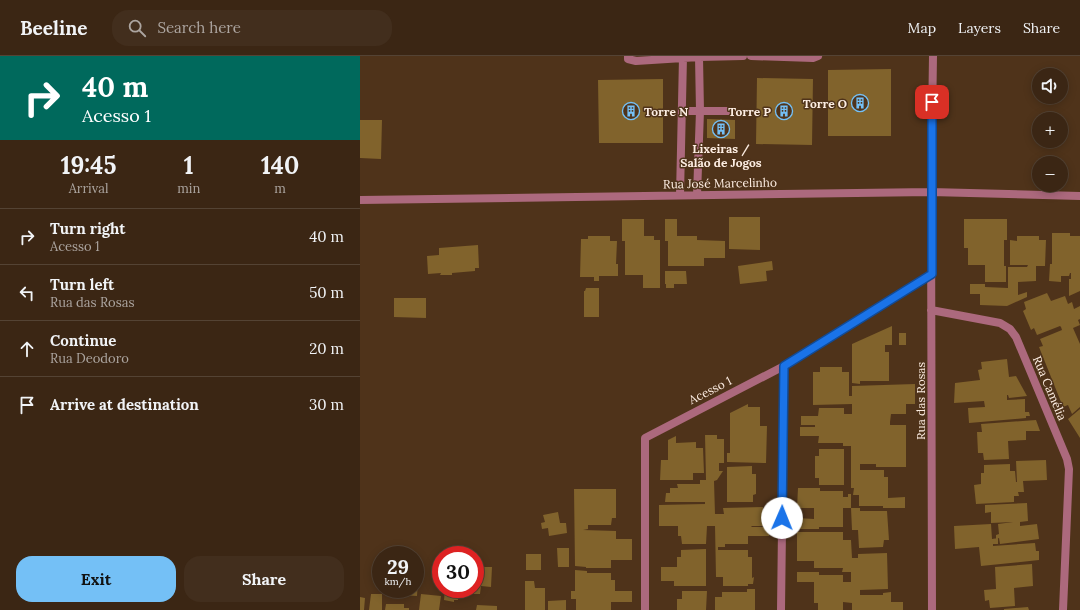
<!DOCTYPE html>
<meta charset="utf-8">
<style>
body{margin:0;font-family:Lora,serif;background:#422e1d;color:#f1f3f6;height:100vh;display:flex;flex-direction:column;font-size:15px;white-space:nowrap}
*{box-sizing:border-box;margin:0}
p{font-size:13px;color:#aca5a0}
.icon{flex:none;width:22px;height:22px;fill:none;stroke:currentColor;stroke-width:2;stroke-linecap:round;stroke-linejoin:round}
.map{position:relative;flex:1;overflow:hidden}
.side{display:flex;flex-direction:column;background:#3b2614;width:360px}
.side>*{flex:none}
.hud{background:#00695c;color:#fff;overflow:hidden}
.buttons{position:absolute;left:672px;top:12px;display:grid;gap:8px}
.buttons a{display:grid;place-items:center;width:36px;height:36px;border-radius:50%;background:#3b2614;box-shadow:0 2px 10px #0003,0 0 0 1px #544334;font-size:20px}
.speed{position:absolute;left:12px;top:490px;display:flex;gap:8px;font-size:20px;font-weight:700;text-align:center}
.speed>*{display:grid;place-content:center;width:52px;height:52px;border-radius:50%;background:#3b2614;box-shadow:0 2px 10px #0003,0 0 0 1px #544334;line-height:1}
.speed small{font-size:10px;font-weight:400}
.speed .limit{border:6px solid #d22;background:#fff;color:#111}
.pin{position:absolute;display:grid;place-items:center;width:34px;height:34px;color:#fff;margin:-17px;border-radius:8px;box-shadow:0 2px 6px #0006}
.me{position:absolute;width:44px;margin:-22px;rotate:1deg;stroke-linejoin:round;filter:drop-shadow(0 0 3px #0008)}
.turn{display:flex;align-items:center;gap:14px;height:84px;padding:0 16px;font-size:18px}
.turn .icon{width:52px;height:52px;stroke-width:2.5}
.turn b{display:block;font-size:28px;line-height:34px}
.eta{display:flex;justify-content:space-evenly;align-items:center;height:68px;text-align:center}
.eta b{font-size:24px;font-weight:700;line-height:28px}
.cta{display:flex;gap:8px;margin-top:auto;padding:8px 16px}
.cta a{flex:1;height:46px;border-radius:16px;background:#74c0f6;color:#111;font-size:16px;font-weight:700;line-height:46px;text-align:center}
.cta a+a{background:#422e1d;color:#f1f3f6}
ul{padding:0;list-style:none}
li{display:flex;align-items:center;gap:12px;height:56px;padding:0 16px;border-top:1px solid #544334}
li div{flex:1}
li b{display:block;font-size:15px}
li em{font-style:normal}
header{display:flex;align-items:center;gap:24px;box-sizing:border-box;height:56px;padding:0 20px;background:#3b2614;border-bottom:1px solid #544334}
header strong{font-size:19px}
nav{display:flex;gap:22px;margin-inline-start:auto;font-size:14px}
.search{width:280px;height:36px;background:#422e1d;display:flex;align-items:center;gap:10px;box-sizing:border-box;padding:0 14px;border-radius:16px;color:#aca5a0;font-size:15px}
main{display:flex;flex:1;min-height:0}
.map>svg:first-child{display:block}
.building{fill:#81632c}
.lines{fill:none;stroke-linecap:round;stroke-linejoin:round}
.service{stroke:#ac697d;stroke-width:8}
.minor{stroke:#ac697d;stroke-width:8}
.route-casing{stroke:#114b97;stroke-width:10}
.route{stroke:#1a73e8;stroke-width:7}
.labels{text-anchor:middle;dominant-baseline:central;stroke-width:3;stroke-linejoin:round;paint-order:stroke}
.poi-label{font-size:12px;font-weight:bold;fill:#fdeee3;stroke:#4f331a;text-anchor:end}
.street-label{font-size:12px;fill:#fdeee3;stroke:#4f331a}
</style>
<header>
<strong>Beeline</strong>
<div class="search"><svg class="icon" aria-label="search" viewBox="0 0 24 24"><circle cx="10" cy="10" r="6"/><path d="M15 15l6 6"/></svg>Search here</div>
<nav><a>Map</a><a>Layers</a><a>Share</a></nav>
</header>
<main>
<section class="side">
<div class="hud">
<div class="turn"><svg class="icon" aria-label="right" viewBox="0 0 24 24"><path d="M7 20v-9h11M14 6l5 5-5 5"/></svg><div><b>40 m</b>Acesso 1</div></div>
</div>
<div class="eta">
<div><b>19:45</b><p>Arrival</p></div>
<div><b>1</b><p>min</p></div>
<div><b>140</b><p>m</p></div>
</div>
<ul>
<li><svg class="icon" aria-label="right" viewBox="0 0 24 24"><path d="M7 20v-9h11M14 6l5 5-5 5"/></svg><div><b>Turn right</b><p>Acesso 1</p></div><em>40 m</em></li>
<li><svg class="icon" aria-label="left" viewBox="0 0 24 24"><path d="M17 20v-9H6M10 6l-5 5 5 5"/></svg><div><b>Turn left</b><p>Rua das Rosas</p></div><em>50 m</em></li>
<li><svg class="icon" aria-label="ahead" viewBox="0 0 24 24"><path d="M12 20V5M6 11l6-6 6 6"/></svg><div><b>Continue</b><p>Rua Deodoro</p></div><em>20 m</em></li>
<li><svg class="icon" aria-label="arrive" viewBox="0 0 24 24"><path d="M6 21V4h12l-3 4 3 4H6"/></svg><div><b>Arrive at destination</b></div><em>30 m</em></li>
</ul>
<div class="cta"><a>Exit</a><a>Share</a></div>
</section>
<div class="map">
<svg width="720" height="554" viewBox="0 0 720 554">
<rect width="100%" height="100%" fill="#4f331a"/>
<path class="building" d="M531,13v67h-63v-66z
M397,22l56,1 -1,66 -56,-1z
M303,23v64h-64l-1,-63z
M347,63l28,1v19l-28,-1z
M0,64h22l-1,39 -21,-1z
M369,161h31v33l-31,-1z
M262,163h22v17h10v4h6v48h-17v-13h-18v-34h-3z
M305,163h12v17h20v4l28,1v17h-21v8h-36v-25h-3z
M604,163h43v21h-3v26h2v16h-21v-17h-17v-17h-4z
M692,177h18v3h10v55l-11,5v-17h2v-6h-1l-1,3h-8v6l-12,-1 1,-17h2z
M228,180h22v5h7l-1,23h2v12h-19v5h-5v-4h-14l1,-38h7z
M657,180h22v4h7l-1,26h-9v15l-18,1v13l9,-3v5l-20,9 -27,-1v-11h-10v-10h15v3l23,1v-21h19l1,-2h-18v-25l7,1z
M118,189l1,23h-4v3l-23,2v2h-12l1,-2 -13,1 -1,-18 12,-1v-7z
M412,205l1,9 -7,1 1,10 -27,3 -2,-18z
M305,215h21l1,13h-13v4h-8v-4h-1z
M226,232h13v29h-15v-26h1z
M687,237l4,8 14,-5 3,8 4,-2 2,7 6,-3v13l-2,1 2,5 -7,3 7,16v63l-8,7 -4,-9 -5,2 -24,-60 4,-1 -3,-7 22,-9 -1,-3 -1,-1 -23,9 -3,-7 -3,2 -8,-19 3,-2 -2,-7z
M34,242h32v20l-32,-1z
M532,270v19h-7v7h4v29h-29v3l-8,-1v-39z
M539,277h7v12h-7z
M647,303l2,18 7,-1 11,20 -18,2 -1,-3h-1v5l18,-1v13h4l1,4h-4v2l-57,5 -1,-15 17,-1 -1,-6 -30,2 1,-20 25,-3 -2,-10 4,-1 -1,-7z
M460,311h22v5h7v24h3v-10l63,-2v20h-9v10h-15l-1,8v3h16v42h-30v-3h-16v6h24v7h4v21l17,-1v11h-22v-2h-24v-11h-6l1,-7h-3v-42h-8v-3h-25l1,-7h-19v-9h15v-2h-14v-9h17l1,-8h25v6h8v-10l-39,1v-33h7z
M388,348v3h12v19h7l-1,37 -39,-1v-9h3v-40z
M720,353v29l-12,-19z
M676,364l4,11h-14v9l-18,1 1,18 -25,1 -1,-7h-5l-1,-21h5l-1,-8z
M345,379h12v4h7v24h-5v8h4l-6,9 -3,1 1,33h9l-1,-6 40,-1v8h6v11h-18l1,1h17v9h-21v8h-23v3h-7v3h30v7h4v21l2,-1 -1,7h-5v2h-25v-9h-7l-1,-51h-8l-1,18h-24l-1,-8h-3v-10h-19v-21l46,-1v-2h-40l1,-9h4v-5h8l-1,-4h23v-4h6z
M316,380v7l20,-1v6h7l1,25h-11v7h-33l1,-20h7v-20z
M459,393h25v36h-25v-7h-4v-22h4z
M686,404l1,20 -24,1 1,11h-6l1,4h-5v6l-38,2 -2,-19 7,-1v-11h3v-8l26,-1v7h5l1,11h1l-1,-21z
M392,410v8h4v20l-3,1v7h-26v-35z
M438,432h22v3h23v6h5v-3h3v14h-8v19h-24v2h-22v-11l17,1v-11h-17z
M214,433h42v29h-4l-1,7h-23v4l-5,1 33,1v8h16v21h-21v8h-25v-1l-11,-1z
M667,447l1,18 -8,1v4l17,-2 2,15 -39,5 -1,-6 -3,1v-4l3,-1 -1,-10 15,-2 -22,1v-11l-6,1v-8z
M491,452h9v3h27l2,29h-5l-1,7 -24,1 -1,-18h-6z
M198,456l2,11h6l1,10 -18,3 -1,-8 -6,1 -1,-6 4,-1 -2,-7z
M631,468l1,15 6,-1v6h-5v2l42,-3 1,8h3v9l-58,6 -2,-19 -24,2 -1,-23z
M437,476h46v8h8l1,18h6v-4l29,-1 1,36 -28,1v5h23v-2l8,-1v10h12v8h-51v-7l-9,-1v8h-25v-7h-4v-21h-17v-10h22v3h24v7h8v-10h-9l1,-4h-29v-7h-17z
M197,492h12v19h-11z
M346,493v37h-32v-5h-13v-14h16v-10h4v-7z
M166,498h15v16h-15z
M672,508l1,22 -19,2 1,18 -25,2 -1,-8 -4,1 -1,-11 12,-1 -1,-22z
M124,511h8l-1,20 -10,-1 -1,8h-10v-5h5v-13l8,-1z
M215,514l12,1v2h24v7h4v11h17v11h-21v8h-35v-11h-5v-8h4z
M55,524h3l-1,16 -16,-1v-6h14z
M165,525h9l1,7h10v22h-20z
M28,533h5l1,8 -6,-1z
M85,533h20v9l-7,-1v3h-4v2l-10,-2z
M387,533h8v21h-40v-13h7v-5h25z
M322,535h25l-1,19h-29v-11h5z
M11,538h11v16h-13z
M61,538l20,2 -2,14h-20z
M0,541l5,1 -1,12h-4z
M206,544v10h-18v-9z
M26,548h18v4h5v2h-24z
M117,549l20,1v4h-21z
M668,551l1,3h-25v-1z"/>
<g class="lines">
<path class="service" d="M323,55h48"/>
<path class="minor" d="M268,0v3l8,2 63,-4
M391,0l62,2 5,-2
M320,139l3,-138
M337,139l3,-84 -1,-54 44,-1
M0,144l571,-8 149,4
M571,254l69,13 10,6 6,8 51,122 2,10 -6,141
M285,554v-172l139,-72 148,-92
M421,554l3,-244
M572,554l-1,-418 2,-136"/>
</g>
<g class="lines">
<g class="route-casing">
<path id="route" d="M422,462l2,-152 148,-92v-172"/>
</g>
<use href="#route" class="route"/>
</g>
<defs>
<g id="building-ring" transform="scale(0.9)"><circle r="9.5" fill="#4f331a" stroke="#74c0f6" stroke-width="1.5"/><path d="M-4-6H4V6H1V3H-1V6H-4ZM-2.5-4.3h1.7v1.8h-1.7ZM.8-4.3h1.7v1.8H.8ZM-2.5-1h1.7V.8h-1.7ZM.8-1h1.7V.8H.8Z" fill="#74c0f6"/></g>
</defs>
<g fill-rule="evenodd">
<use href="#building-ring" x="500" y="47"/>
<use href="#building-ring" x="271" y="55"/>
<use href="#building-ring" x="424" y="55"/>
<use href="#building-ring" x="361" y="73"/>
</g>
<g class="labels">
<g class="poi-label">
<text x="487" y="47">Torre O</text>
<text x="284" y="55" text-anchor="start">Torre N</text>
<text x="411" y="55">Torre P</text>
<text x="361" y="92" text-anchor="middle">Lixeiras /<tspan x="361" dy="14">Salão de Jogos</tspan></text>
</g>
<g class="street-label">
<text transform="translate(360 127) rotate(-1)">Rua José Marcelinho</text>
<text transform="translate(690 332) rotate(67)">Rua Camélia</text>
<text transform="translate(350 334) rotate(-27)">Acesso 1</text>
<text transform="translate(560 345) rotate(-90)">Rua das Rosas</text>
</g>
</g>
</svg>
<div class="buttons">
<a><svg class="icon" aria-label="sound" viewBox="0 0 24 24"><path d="M4 9h4l5-4v14l-5-4H4zM17 9q2 3 0 6"/></svg></a>
<a>+</a>
<a>−</a>
</div>
<div class="speed"><div>29<small>km/h</small></div><div class="limit">30</div></div>
<div class="pin" style="left:572px;top:46px;background:#d93025"><svg class="icon" aria-label="arrive" viewBox="0 0 24 24"><path d="M6 21V4h12l-3 4 3 4H6"/></svg></div>
<svg class="me" style="left:422px;top:462px" viewBox="-20 -20 40 40"><circle r="19" fill="#fff"/><path d="M0-13L10 11 0 6-10 11z" fill="#1a73e8"/></svg>
</div>
</main>
